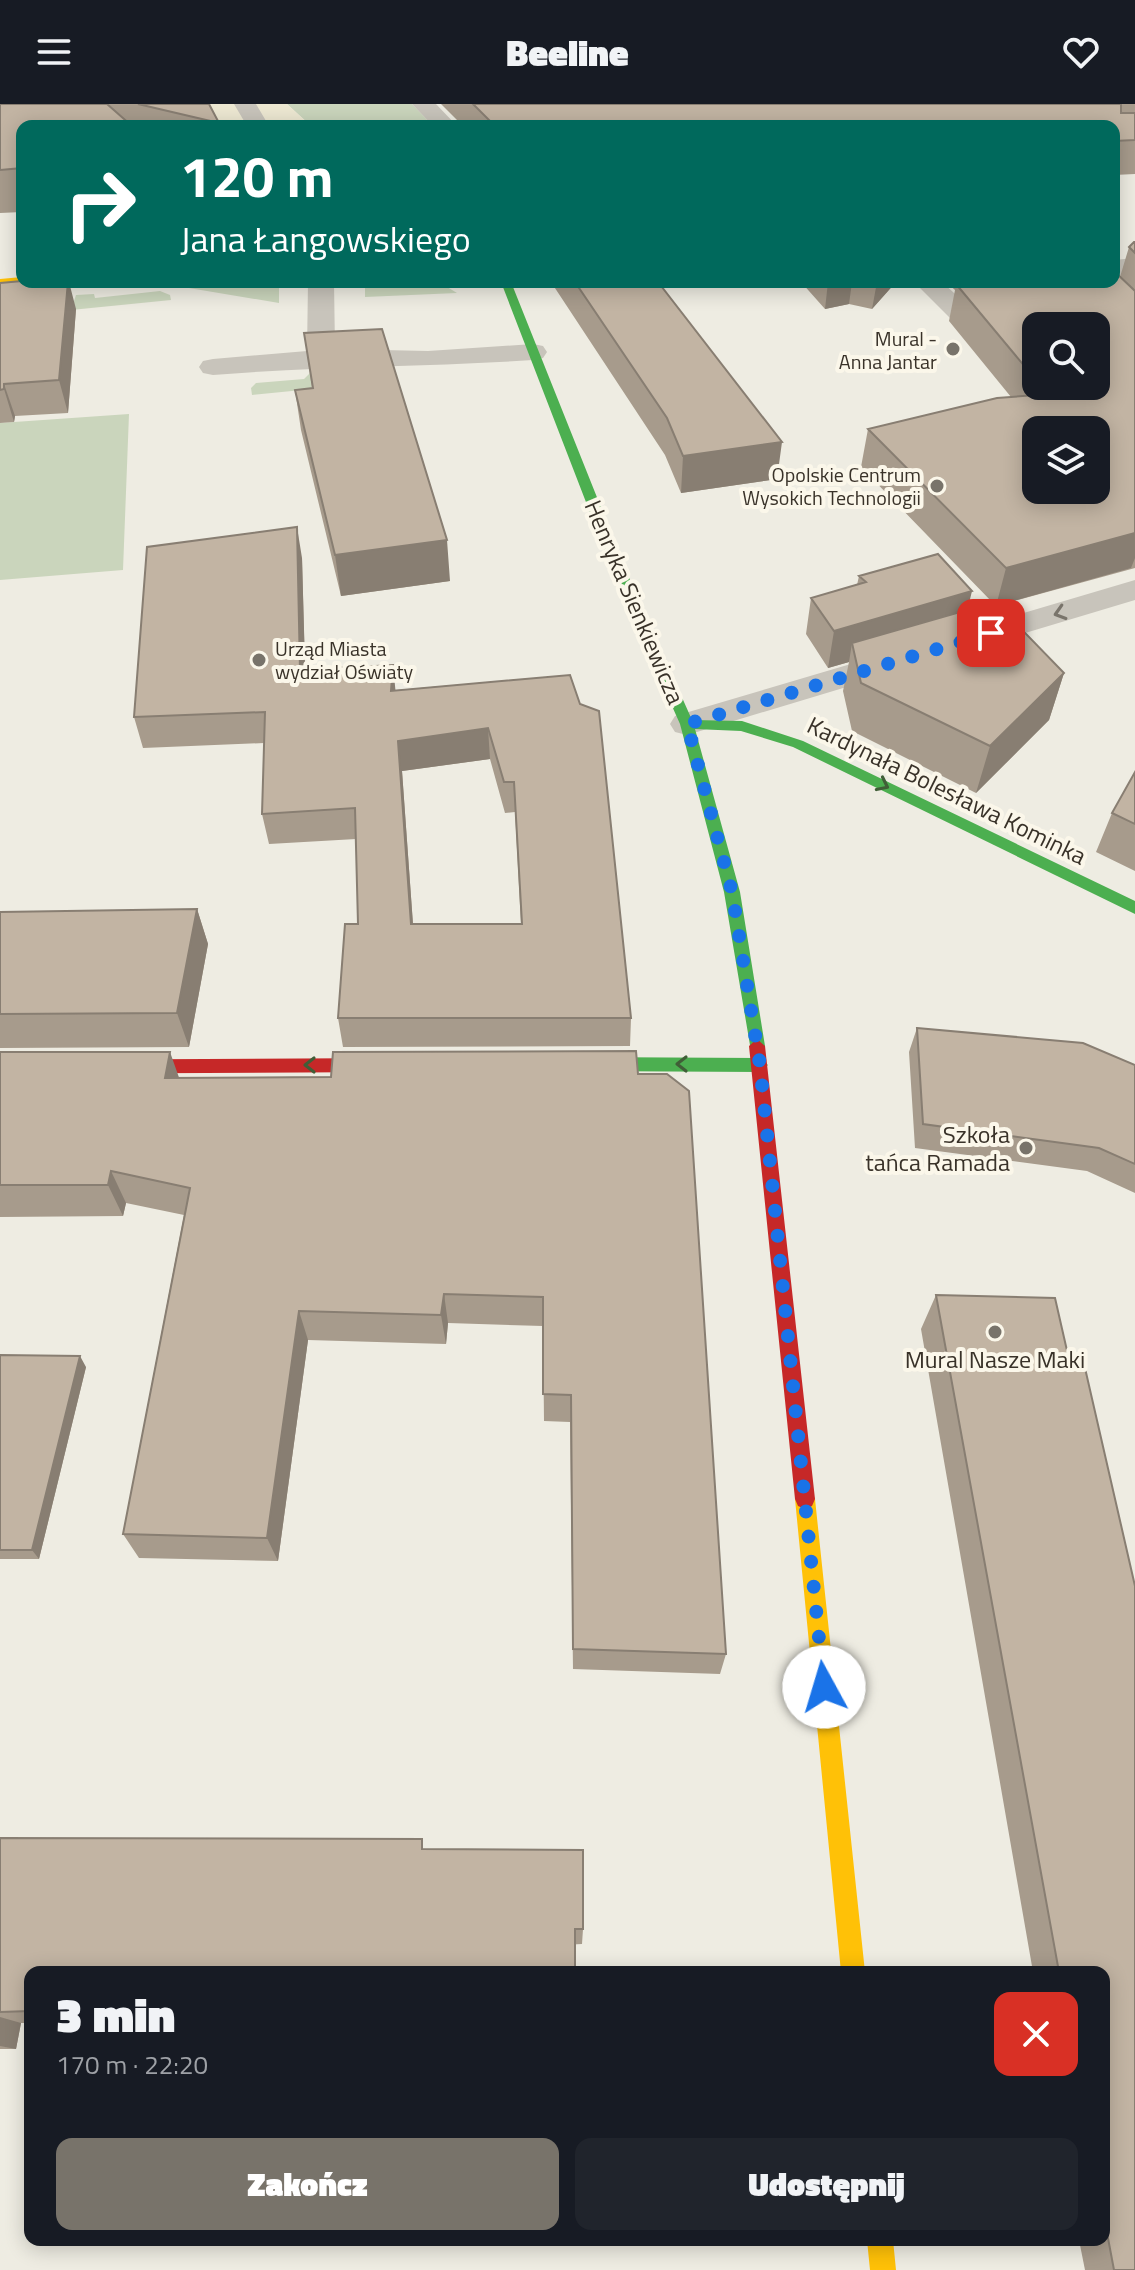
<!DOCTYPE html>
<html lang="pl">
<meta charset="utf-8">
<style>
body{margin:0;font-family:"Titillium Web",sans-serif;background:#20242c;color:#f1f3f6;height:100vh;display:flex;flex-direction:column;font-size:30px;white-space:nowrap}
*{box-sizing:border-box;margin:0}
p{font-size:26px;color:#9ea1a6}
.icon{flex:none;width:44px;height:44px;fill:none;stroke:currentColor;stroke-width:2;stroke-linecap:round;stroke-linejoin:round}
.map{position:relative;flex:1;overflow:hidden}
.side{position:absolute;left:24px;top:1862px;width:1086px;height:280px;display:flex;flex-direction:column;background:#171b24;border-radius:16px;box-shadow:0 4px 20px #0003}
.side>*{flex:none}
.banner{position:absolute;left:16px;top:16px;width:1104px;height:168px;border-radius:16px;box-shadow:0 4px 20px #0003;background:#00695c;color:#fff;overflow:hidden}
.controls{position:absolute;left:1022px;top:208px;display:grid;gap:16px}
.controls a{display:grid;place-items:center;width:88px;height:88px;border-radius:16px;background:#171b24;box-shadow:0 4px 20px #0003;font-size:40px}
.pin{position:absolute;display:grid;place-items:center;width:68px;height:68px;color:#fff;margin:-34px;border-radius:16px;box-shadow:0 4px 12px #0006}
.me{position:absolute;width:88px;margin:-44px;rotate:354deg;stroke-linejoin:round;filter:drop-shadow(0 0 6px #0008)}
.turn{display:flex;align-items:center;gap:28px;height:168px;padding:0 32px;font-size:36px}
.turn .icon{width:104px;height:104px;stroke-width:2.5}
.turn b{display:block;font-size:56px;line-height:68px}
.round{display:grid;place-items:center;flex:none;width:84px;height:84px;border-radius:16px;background:#20242c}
.head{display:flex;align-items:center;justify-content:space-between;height:136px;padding:0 32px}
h1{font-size:48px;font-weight:800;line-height:60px}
.action{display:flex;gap:16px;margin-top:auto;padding:16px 32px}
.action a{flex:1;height:92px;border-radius:16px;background:#78736a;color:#fff;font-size:32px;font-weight:800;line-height:92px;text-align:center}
.action a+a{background:#20242c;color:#f1f3f6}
header{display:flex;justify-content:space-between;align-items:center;height:104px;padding:0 32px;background:#171b24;font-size:36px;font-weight:800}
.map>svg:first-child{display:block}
.green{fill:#cad5bc}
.plaza{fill:#ede8d2}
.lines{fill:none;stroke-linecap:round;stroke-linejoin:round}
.street{fill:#c8c4bb;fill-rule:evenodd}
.fast{fill:#4caf50;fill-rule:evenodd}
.slow{fill:#ffc107;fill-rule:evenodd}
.jam{fill:#c62828;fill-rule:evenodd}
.wall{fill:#a79b8c;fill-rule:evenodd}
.shaded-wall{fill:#887e72}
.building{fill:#c2b4a3;stroke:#887e72;stroke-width:2;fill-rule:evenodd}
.oneway{stroke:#79746b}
.oneway2{stroke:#405e37}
.route{stroke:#1a73e8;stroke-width:14;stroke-dasharray:0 25.2}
.poi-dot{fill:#78736a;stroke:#fbf7ea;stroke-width:3}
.labels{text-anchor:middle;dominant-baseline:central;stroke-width:8;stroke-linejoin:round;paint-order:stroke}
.far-poi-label{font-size:20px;fill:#393229;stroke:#fbf7ea;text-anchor:end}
.street-label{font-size:24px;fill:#393229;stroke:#fbf7ea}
.poi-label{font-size:24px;fill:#393229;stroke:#fbf7ea;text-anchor:end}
</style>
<header><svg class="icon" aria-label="menu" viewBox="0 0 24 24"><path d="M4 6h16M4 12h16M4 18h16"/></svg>Beeline<svg class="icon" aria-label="heart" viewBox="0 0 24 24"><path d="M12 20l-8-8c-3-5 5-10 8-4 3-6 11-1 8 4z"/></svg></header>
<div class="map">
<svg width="1135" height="2166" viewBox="0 0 1135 2166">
<rect width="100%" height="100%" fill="#eeece2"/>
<path class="green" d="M287,0h125l21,22h-122z
M279,178v21l-90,-15 -3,-5z
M365,178h74l18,11 -92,4z
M160,187l10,4 1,5 -100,10 5,-15 18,-1 1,4z
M310,269l2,16 -60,6 -1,-7 5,-5 48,-4z
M129,310l-6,156 -123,10v-157z"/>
<path class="plaza" d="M196,0h91l24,22h-104z"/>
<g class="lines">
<path class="street" d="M234,0h22l13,22h-22z
M412,0h24l21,22h-24z
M1135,154v16l-21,2v-16z
M308,178h26l1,67 93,2 105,-7 10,2 4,6 -4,6 -10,2c-107,7 -213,6 -320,15l-10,-2 -4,-6 4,-6 10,-2 94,-8z
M914,178h28l23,21 43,-7 13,8 -4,6 -58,10 -9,-2z
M1135,476v20l-448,135 -12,-3 -5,-8 5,-8z"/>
<path class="fast" d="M501,178h10l121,303 60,135 50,1 61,20 332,160v13l-342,-167 -52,-16 -46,-2 45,163 25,154 -8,7 -6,-2 -27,-159 -44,-168 -62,-139z
M578,953l182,1 8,7 -8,7 -182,-1 -8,-7z"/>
<path class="slow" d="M22,173v5h4l-26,3v-6z
M805,1385l7,3 3,7 50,473h-24l-46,-473 3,-7z
M867,2136h26l3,30h-26z"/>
<path class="jam" d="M757,935l8,7 50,453 -3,7 -7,3 -7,-3 -3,-7 -46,-453z
M393,954l8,7 -8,7 -393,2v-14z"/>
</g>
<path class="wall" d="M0,0h209l10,22h-197v86l-22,1z
M441,0h694v70l-21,1v-49h-651z
M1135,138v326l-136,37 65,68 -15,47 -73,73 -124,-62 -9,-40 6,-29 -21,6 -22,-34 5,-36 46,-13 2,-9 109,34 24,-8 -131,-135 7,-38 143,-32 -62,-76 6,-31 -9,-8h168l6,-5 9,-30z
M551,178h107l119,197 -96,14 -16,-38z
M801,178h95l-24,27 -23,-5 -24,5z
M0,179l76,26 -8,104 -53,3 -1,6 -14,1z
M304,229l146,248 -109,15 -40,-166 -6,-40 17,-2z
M302,454l3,112 91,20 174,-15 61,343 -1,28 -287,1 -5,-29 20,-94 -2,-85 -87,5 -7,-30 2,-71 -121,5 -9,-31zM490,655l15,54 10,-1 6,112h-108l-11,-153z
M1135,668v99l-39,-19 16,-39z
M197,805l11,35 -19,103 -189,1v-136z
M917,924l218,37v128l-48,-22 -172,-23 -6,-96z
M0,948l179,26 459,-4 88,580 -6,20 -147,-5 -3,-247 -26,-1 -1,-95 -95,-3 -2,21 -138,-4 -30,221 -139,-3 -16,-24 61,-319 -58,-12 -3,13 -123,1z
M936,1191l132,60 67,915h-50l-6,-30h25v-268h-71l-112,-643z
M0,1251l86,12 -47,192h-39z
M0,1734l426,11 157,80 -1,15 -552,28v51h-9l-5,26h-16z"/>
<path class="shaded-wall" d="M68,178h1l7,27 -8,104 -9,-33z
M828,178h24l-3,22 -24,5z
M877,178h19l-24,27z
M970,178h93l-96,15z
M4,280l11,32 -1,6 -10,-33z
M782,338l-5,37 -96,14 2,-37z
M297,423l5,31 4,143 -6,-31z
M1135,429v25l-4,10 -135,38 10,-38z
M447,436l3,41 -109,15 -6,-41z
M972,487l-9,37 -111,15 -3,19 -21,6 6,-37z
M393,561l3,31 -5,-5z
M1064,569l-15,47 -73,73 14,-47z
M488,624l2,31 -88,12 13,182 -4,-29 -13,-183z
M197,805l11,35 -19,103 -12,-34z
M170,948l12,34 -17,-8z
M111,1067l15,32 -3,13 -15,-31z
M444,1190l4,29 -2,21 -5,-29z
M299,1207l9,29 -30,221 -11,-23z
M80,1252l6,11 -47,192 -7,-9z
M0,1913l21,6 -5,26 -16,-3z"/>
<path class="building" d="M0,0h107l25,22h-110v42l-22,2z
M138,0h71l10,19z
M473,0h648v9h14v27l-21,1v-15h-619z
M1134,138h1v11l-6,-6z
M1114,167l21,20v242l-129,35 -138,-139 129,-31 41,-3 -10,-13 8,-1v5h60v-60h-60v54l-80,-96 11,3 28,-5h119zM1036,326h60v60h-60z
M22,177l46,1 -9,98 -55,4v5l-4,1v-107z
M575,178h83l124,160 -99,14 -16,-38z
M382,225l65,211 -112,15 -40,-165 18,-2 -9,-55z
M297,423l3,143 93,-5 -2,26 179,-16 10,29 19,7 32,307h-293l7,-94h13l-3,-116 -93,6 3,-102 -131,5 13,-170zM488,624l16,54h10l8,142h-111l-13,-183z
M938,450l34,37 -138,40 -23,-33 55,-16 -7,-6z
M995,498l69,71 -74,73 -129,-63 -9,-40z
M1135,668v52l-23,-11z
M197,805l-20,104 -177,1v-102z
M917,924l166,15 52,22v99l-36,-16 -176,-24z
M636,947l2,23h29l22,17 37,563 -153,-5 -2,-254 -28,-1v-97l-99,-3 -3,21 -142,-4 -32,227 -144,-4 67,-346 -79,-17 -3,14h-108v-133h170l-5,26 166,-1 2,-25z
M936,1191l119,3 13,57h14l53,231v684h-21l-10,-53v-245h-45z
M0,1251l80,1 -48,194h-32z
M0,1734l422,1v10l161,1v79h-8v43h-545v39l-30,1z"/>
<defs><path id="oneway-chevron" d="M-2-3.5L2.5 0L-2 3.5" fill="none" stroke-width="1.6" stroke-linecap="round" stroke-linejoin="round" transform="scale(2)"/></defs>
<use class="oneway" href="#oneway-chevron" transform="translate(1060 509) rotate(163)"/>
<g class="oneway2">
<use href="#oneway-chevron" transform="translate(883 681) rotate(26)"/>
<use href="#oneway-chevron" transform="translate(682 960) rotate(-180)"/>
<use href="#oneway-chevron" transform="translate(310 961) rotate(180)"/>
</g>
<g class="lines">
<path class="route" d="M824,1583l-64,-622 -28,-173 -45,-168 304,-91"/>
</g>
<g class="poi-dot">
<circle cx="953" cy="245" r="8"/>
<circle cx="937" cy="382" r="8"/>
<circle cx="259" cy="556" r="8"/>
<circle cx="1026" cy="1044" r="8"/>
<circle cx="995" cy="1228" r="8"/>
</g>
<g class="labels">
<g class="far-poi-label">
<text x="937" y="234">Mural -<tspan x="937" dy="23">Anna Jantar</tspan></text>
<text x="921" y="370">Opolskie Centrum<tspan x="921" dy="23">Wysokich Technologii</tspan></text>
<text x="275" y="544" text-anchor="start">Urząd Miasta<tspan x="275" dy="23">wydział Oświaty</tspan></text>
</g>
<g class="street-label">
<text transform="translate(635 498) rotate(67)">Henryka Sienkiewicza</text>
<text transform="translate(947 686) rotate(26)">Kardynała Bolesława Kominka</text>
</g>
<g class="poi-label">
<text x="1010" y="1030">Szkoła<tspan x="1010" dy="28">tańca Ramada</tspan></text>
<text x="995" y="1255" text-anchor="middle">Mural Nasze Maki</text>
</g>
</g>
</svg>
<div class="controls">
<a><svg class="icon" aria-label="search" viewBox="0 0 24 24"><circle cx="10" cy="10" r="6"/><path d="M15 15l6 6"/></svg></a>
<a><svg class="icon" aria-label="layers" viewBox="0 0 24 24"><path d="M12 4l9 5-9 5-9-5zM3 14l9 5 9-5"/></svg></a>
</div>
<div class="pin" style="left:991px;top:529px;background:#d93025"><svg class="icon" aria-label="arrive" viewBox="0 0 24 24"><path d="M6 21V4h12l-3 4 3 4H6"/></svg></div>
<svg class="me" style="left:824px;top:1583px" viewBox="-20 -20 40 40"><circle r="19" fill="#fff"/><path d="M0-13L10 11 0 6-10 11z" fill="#1a73e8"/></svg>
<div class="banner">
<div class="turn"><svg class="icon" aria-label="right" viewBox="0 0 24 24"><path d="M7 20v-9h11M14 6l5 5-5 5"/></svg><div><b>120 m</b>Jana Łangowskiego</div></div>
</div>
<section class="side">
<div class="head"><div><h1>3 min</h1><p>170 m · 22:20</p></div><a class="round" style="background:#d93025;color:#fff"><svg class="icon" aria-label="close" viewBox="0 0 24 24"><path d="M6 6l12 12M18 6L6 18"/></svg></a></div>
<div class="action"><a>Zakończ</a><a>Udostępnij</a></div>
</section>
</div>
